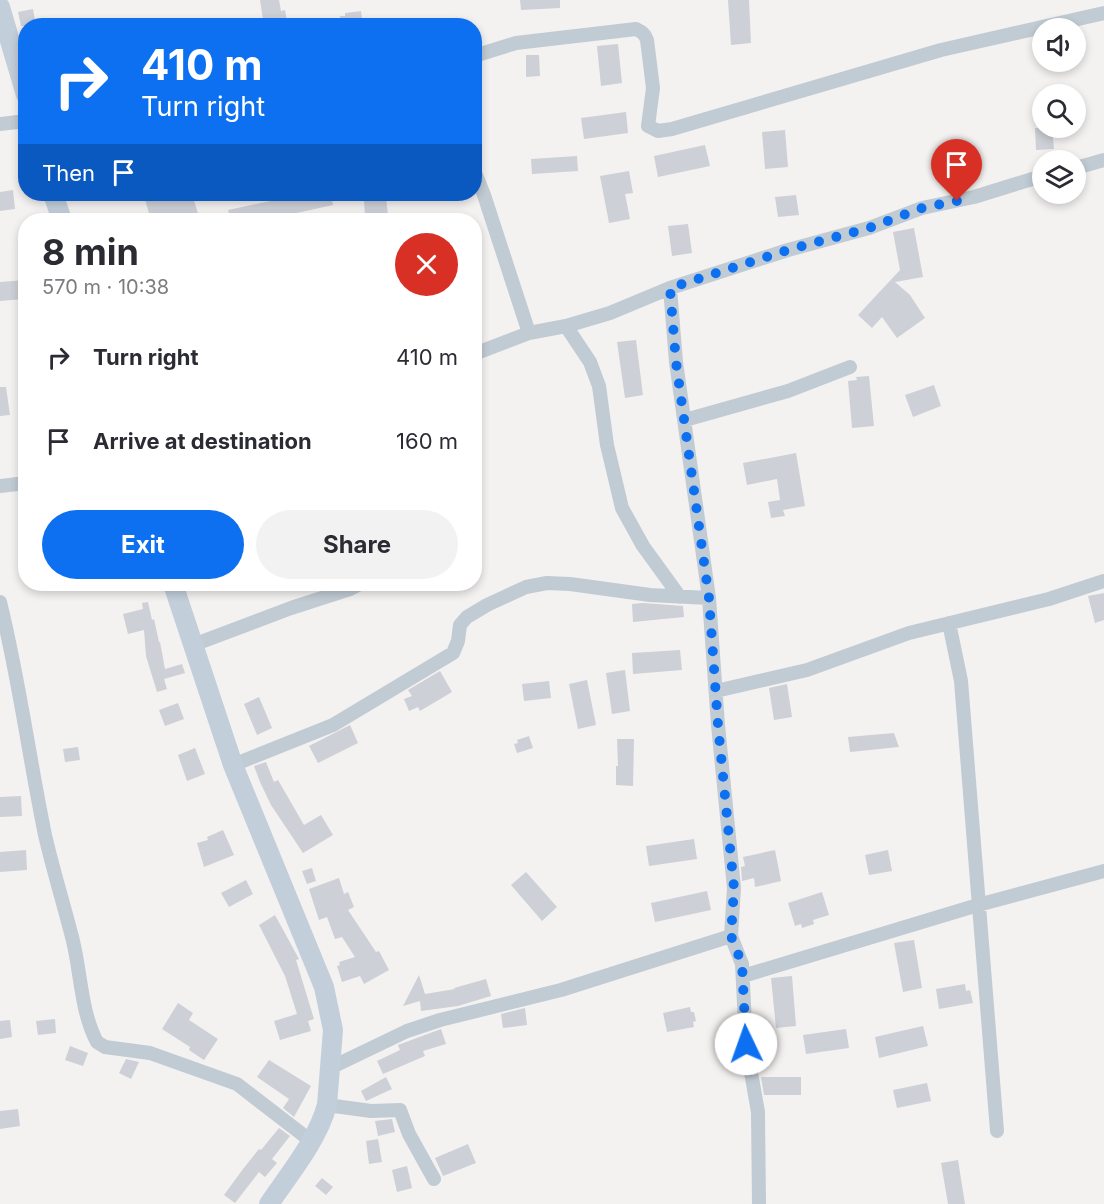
<!DOCTYPE html>
<meta charset="utf-8">
<style>
body{margin:0;font-family:Inter,sans-serif;background:#f2f2f3;color:#2b2b33;height:100vh;display:flex;flex-direction:column;font-size:22px;white-space:nowrap}
*{box-sizing:border-box;margin:0}
p{font-size:20px;color:#7c7c81}
.icon{flex:none;width:33px;height:33px;fill:none;stroke:currentColor;stroke-width:2;stroke-linecap:round;stroke-linejoin:round}
.map{position:relative;flex:1;overflow:hidden}
.panel{position:absolute;left:18px;top:213px;width:464px;height:378px;display:flex;flex-direction:column;background:#fff;border-radius:24px;box-shadow:0 3px 9px #0003}
.panel>*{flex:none}
.top-card{position:absolute;left:18px;top:18px;width:464px;height:183px;border-radius:24px;box-shadow:0 3px 9px #0003;background:#0d70f1;color:#fff;overflow:hidden}
.controls{position:absolute;left:1032px;top:18px;display:grid;gap:12px}
.controls a{display:grid;place-items:center;width:54px;height:54px;border-radius:50%;background:#fff;box-shadow:0 3px 9px #0003;font-size:30px}
.pin{position:absolute;display:grid;place-items:center;width:51px;height:51px;color:#fff;margin:-62px -26px;border-radius:50% 50% 50% 0;rotate:-45deg;box-shadow:0 0 6px #0007}
.pin .icon{rotate:45deg}
.me{position:absolute;width:66px;margin:-33px;rotate:357deg;stroke-linejoin:round;filter:drop-shadow(0 0 4px #0008)}
.turn{display:flex;align-items:center;gap:21px;height:126px;padding:0 24px;font-size:27px}
.turn .icon{width:78px;height:78px;stroke-width:2.5}
.turn b{display:block;font-size:42px;line-height:51px}
.then{display:flex;align-items:center;height:57px;padding:0 24px;background:#0003;gap:12px;font-size:22px}
.round{display:grid;place-items:center;flex:none;width:63px;height:63px;border-radius:32px;background:#f2f2f3}
.summary{display:flex;align-items:center;justify-content:space-between;height:102px;padding:0 24px}
h1{font-size:36px;font-weight:700;line-height:45px}
.cta{display:flex;gap:12px;margin-top:auto;padding:12px 24px}
.cta a{flex:1;height:69px;border-radius:36px;background:#0d70f1;color:#fff;font-size:24px;font-weight:700;line-height:69px;text-align:center}
.cta a+a{background:#f2f2f3;color:#2b2b33}
ul{padding:0;list-style:none}
li{display:flex;align-items:center;gap:18px;height:84px;padding:0 24px}
li div{flex:1}
li b{display:block;font-size:22px}
li em{font-style:normal}
.map>svg:first-child{display:block}
.building{fill:#cdd0d6}
.lines{fill:none;stroke-linecap:round;stroke-linejoin:round}
.street{stroke:#c1cbd3;stroke-width:14}
.secondary{stroke:#c3cedb;stroke-width:20}
.route{stroke:#0d70f1;stroke-width:10;stroke-dasharray:0 18}
</style>
<div class="map">
<svg width="1104" height="1204" viewBox="0 0 1104 1204">
<rect width="100%" height="100%" fill="#f4f1f1"/>
<path class="building" d="M260,0h19l2,11 4,-1 3,16h-24z
M520,0h40v8l-39,2z
M728,0h21l2,43 -20,2z
M33,9l3,17h-15l-3,-14z
M361,11l2,15h-22l-1,-10h5v-3z
M618,44l4,39 -21,3 -4,-40z
M526,55h13l1,21 -14,1z
M626,112l2,21 -44,6 -3,-21z
M1035,128h17l2,21 -18,1z
M785,130l3,37 -23,2 -3,-37z
M705,145l5,21 -52,11 -4,-21z
M577,156l1,15 -46,3 -1,-15z
M629,171l4,22 -8,1 5,25 -21,4 -9,-47z
M13,190l2,19 -15,2v-19z
M153,194h39l8,26h-49l-7,-24z
M298,194h33l2,11 -68,15h-34l-3,-10 57,-12v-2z
M796,195l3,20 -21,2 -3,-20z
M386,198l2,17 -23,2 -1,-17z
M688,224l4,29 -20,3 -4,-30z
M914,228l9,49 -28,5 15,13 15,23 -28,20 -15,-21 -10,11 -14,-13 42,-45 -7,-38z
M26,280l-1,19 -25,2v-19z
M636,340l7,55 -18,3 -8,-56z
M869,376l5,50 -22,2 -4,-47 9,-1 -1,-3z
M934,385l7,21 -28,11 -8,-22z
M0,387h6l4,28 -10,1z
M796,453l9,53 -22,4 2,6 -14,2 -3,-16 12,-2 -3,-21 -30,6 -4,-22z
M1104,593v27l-9,3 -7,-27z
M148,602l4,18 2,-1 5,23h1l5,27 17,-5 3,9 -21,6 3,10 -10,3 -11,-36 -2,-26 -16,4 -5,-20 20,-5 -1,-6z
M643,603l40,3 1,11 -51,5 -1,-18z
M680,650l2,20 -49,4 -1,-21z
M625,670l5,41 -18,3 -6,-41z
M440,671l12,21 -32,19 -2,-4 -9,4 -5,-12 8,-3 -4,-6z
M587,680l9,45 -18,4 -9,-45z
M549,681l2,17 -27,3 -2,-17z
M787,684l5,33 -18,3 -5,-32z
M259,697l13,31 -15,7 -13,-31z
M178,703l6,16 -19,7 -6,-16z
M350,725l8,18 -40,20 -9,-17z
M894,733l5,14 -49,5 -2,-15z
M529,736l4,12 -16,5 -3,-9 4,-1 -1,-3z
M617,739h17l-1,47 -17,-1v-19h2z
M78,747l2,13 -15,2 -2,-13z
M195,748l10,26 -18,7 -9,-26z
M266,762l8,20 4,-2 26,45 17,-10 12,20 -30,18 -32,-48 -11,-23 -6,-16z
M21,796l1,20 -22,1v-20z
M223,830l11,25 -30,12 -7,-24 11,-3 -1,-3z
M694,839l3,20 -48,7 -3,-20z
M26,850l1,20 -27,2v-20z
M775,850l6,31 -26,6 -1,-9 -12,3 -1,-14 4,-1 -2,-9z
M888,850l4,21 -23,4 -4,-20z
M312,868l4,13 -9,3 -5,-13z
M526,872l31,35 -15,14 -31,-36z
M339,878l5,16 4,-2 6,15 -6,3 28,42 3,-1 10,19 -25,14 -4,-8 -18,6 -5,-16 3,-1 -1,-3 16,-5 -13,-20 -7,2 -8,-22 -8,3 -10,-31z
M246,880l7,14 -24,13 -8,-14z
M707,891l4,19 -56,12 -4,-19z
M822,892l7,23 -16,5 1,4 -12,4 -1,-4 -6,2 -7,-23z
M275,915l24,44 -3,1 18,59 -6,2 3,10 -31,9 -6,-19 23,-7 -12,-38 -26,-51z
M914,940l8,48 -19,4 -9,-49z
M419,975l6,19 30,-5 -1,-1 32,-9 5,17 -33,10 -37,5 -1,-10 -17,5z
M792,976l4,50 -20,2 -5,-50z
M965,984l1,7 4,-1 3,13 -34,6 -3,-20z
M178,1003l15,10 -4,7 29,19 -14,21 -15,-10 1,-3 -28,-18z
M690,1007l1,5h3l2,9 -3,1 1,5 -27,5 -4,-19z
M525,1008l2,17 -24,3 -2,-14z
M55,1019l1,14 -18,2 -2,-14z
M10,1020l2,17 -12,2v-18z
M923,1026l5,20 -49,12 -4,-21z
M441,1029l5,15 -23,7 2,5 -42,18 -6,-13 23,-11 -2,-5z
M846,1029l3,19 -43,6 -3,-19z
M70,1046l18,7 -5,13 -18,-6z
M126,1059l13,3 -8,17 -12,-6z
M269,1060l42,26 -17,31 -11,-9 6,-9 -32,-22z
M386,1077l6,12 -26,12 -5,-10z
M761,1077h40v18h-37z
M927,1083l4,18 -34,7 -4,-18z
M18,1109l2,17 -20,3v-18z
M392,1119l3,13 -17,4 -3,-15z
M279,1128l11,8 -18,23 5,4 -12,14 -6,-5 -24,31 -11,-8 19,-26 16,-20 2,1z
M378,1139l4,23 -13,2 -3,-23z
M468,1144l8,19 -33,13 -8,-18z
M958,1160l7,44h-17l-7,-41z
M407,1166l5,22 -15,4 -5,-22z
M322,1178l11,9 -7,8 -11,-9z"/>
<g class="lines">
<path class="street" d="M474,56l42,-13 120,-14c6,3 9,5 11,11l6,48 -5,38 10,5 14,-2 269,-79 163,-37
M0,124l26,-3
M1076,168l28,-8
M474,170l10,25 45,138
M670,288l6,74 33,236 9,127 16,163 -3,48 11,28 4,80 12,68 1,92
M566,326l24,36 9,24 8,59 15,63 21,38 37,51
M474,354l55,-21 37,-7 44,-13 60,-25 118,-38 81,-22 53,-20 52,-11 68,-21
M685,420l103,-29 62,-24
M0,486l26,-3
M0,602c19,77 29,155 45,233 8,35 19,70 28,106 8,33 8,71 24,101l8,5 45,6 87,31 74,57
M949,623l12,58 36,450
M193,645l98,-37 59,-19 10,-5
M716,691l91,-21 102,-37 140,-34 55,-18
M233,765l100,-40 120,-72 5,-12 2,-16 7,-8 20,-12 39,-18 21,-4 23,1 80,11 59,3
M743,976l235,-71 126,-34
M330,1068l77,-37 33,-11 121,-30 170,-54
M327,1105l44,6 29,-1 9,24 25,45"/>
<path class="secondary" d="M0,7l26,88
M53,194l9,26
M173,584l60,181 91,222 9,43 -6,75c-10,36 -37,68 -58,99"/>
</g>
<g class="lines">
<path class="route" d="M746,1044l-4,-80 -11,-28 3,-48 -16,-163 -9,-127 -33,-236 -6,-74 118,-38 81,-22 53,-20 35,-7"/>
</g>
</svg>
<div class="controls">
<a><svg class="icon" aria-label="sound" viewBox="0 0 24 24"><path d="M4 9h4l5-4v14l-5-4H4zM17 9q2 3 0 6"/></svg></a>
<a><svg class="icon" aria-label="search" viewBox="0 0 24 24"><circle cx="10" cy="10" r="6"/><path d="M15 15l6 6"/></svg></a>
<a><svg class="icon" aria-label="layers" viewBox="0 0 24 24"><path d="M12 4l9 5-9 5-9-5zM3 14l9 5 9-5"/></svg></a>
</div>
<div class="pin" style="left:957px;top:201px;background:#d93025"><svg class="icon" aria-label="arrive" viewBox="0 0 24 24"><path d="M6 21V4h12l-3 4 3 4H6"/></svg></div>
<svg class="me" style="left:746px;top:1044px" viewBox="-20 -20 40 40"><circle r="19" fill="#fff"/><path d="M0-13L10 11 0 6-10 11z" fill="#0d70f1"/></svg>
<div class="top-card">
<div class="turn"><svg class="icon" aria-label="right" viewBox="0 0 24 24"><path d="M7 20v-9h11M14 6l5 5-5 5"/></svg><div><b>410 m</b>Turn right</div></div>
<div class="then">Then<svg class="icon" aria-label="arrive" viewBox="0 0 24 24"><path d="M6 21V4h12l-3 4 3 4H6"/></svg></div>
</div>
<section class="panel">
<div class="summary"><div><h1>8 min</h1><p>570 m · 10:38</p></div><a class="round" style="background:#d93025;color:#fff"><svg class="icon" aria-label="close" viewBox="0 0 24 24"><path d="M6 6l12 12M18 6L6 18"/></svg></a></div>
<ul>
<li><svg class="icon" aria-label="right" viewBox="0 0 24 24"><path d="M7 20v-9h11M14 6l5 5-5 5"/></svg><div><b>Turn right</b></div><em>410 m</em></li>
<li><svg class="icon" aria-label="arrive" viewBox="0 0 24 24"><path d="M6 21V4h12l-3 4 3 4H6"/></svg><div><b>Arrive at destination</b></div><em>160 m</em></li>
</ul>
<div class="cta"><a>Exit</a><a>Share</a></div>
</section>
</div>
